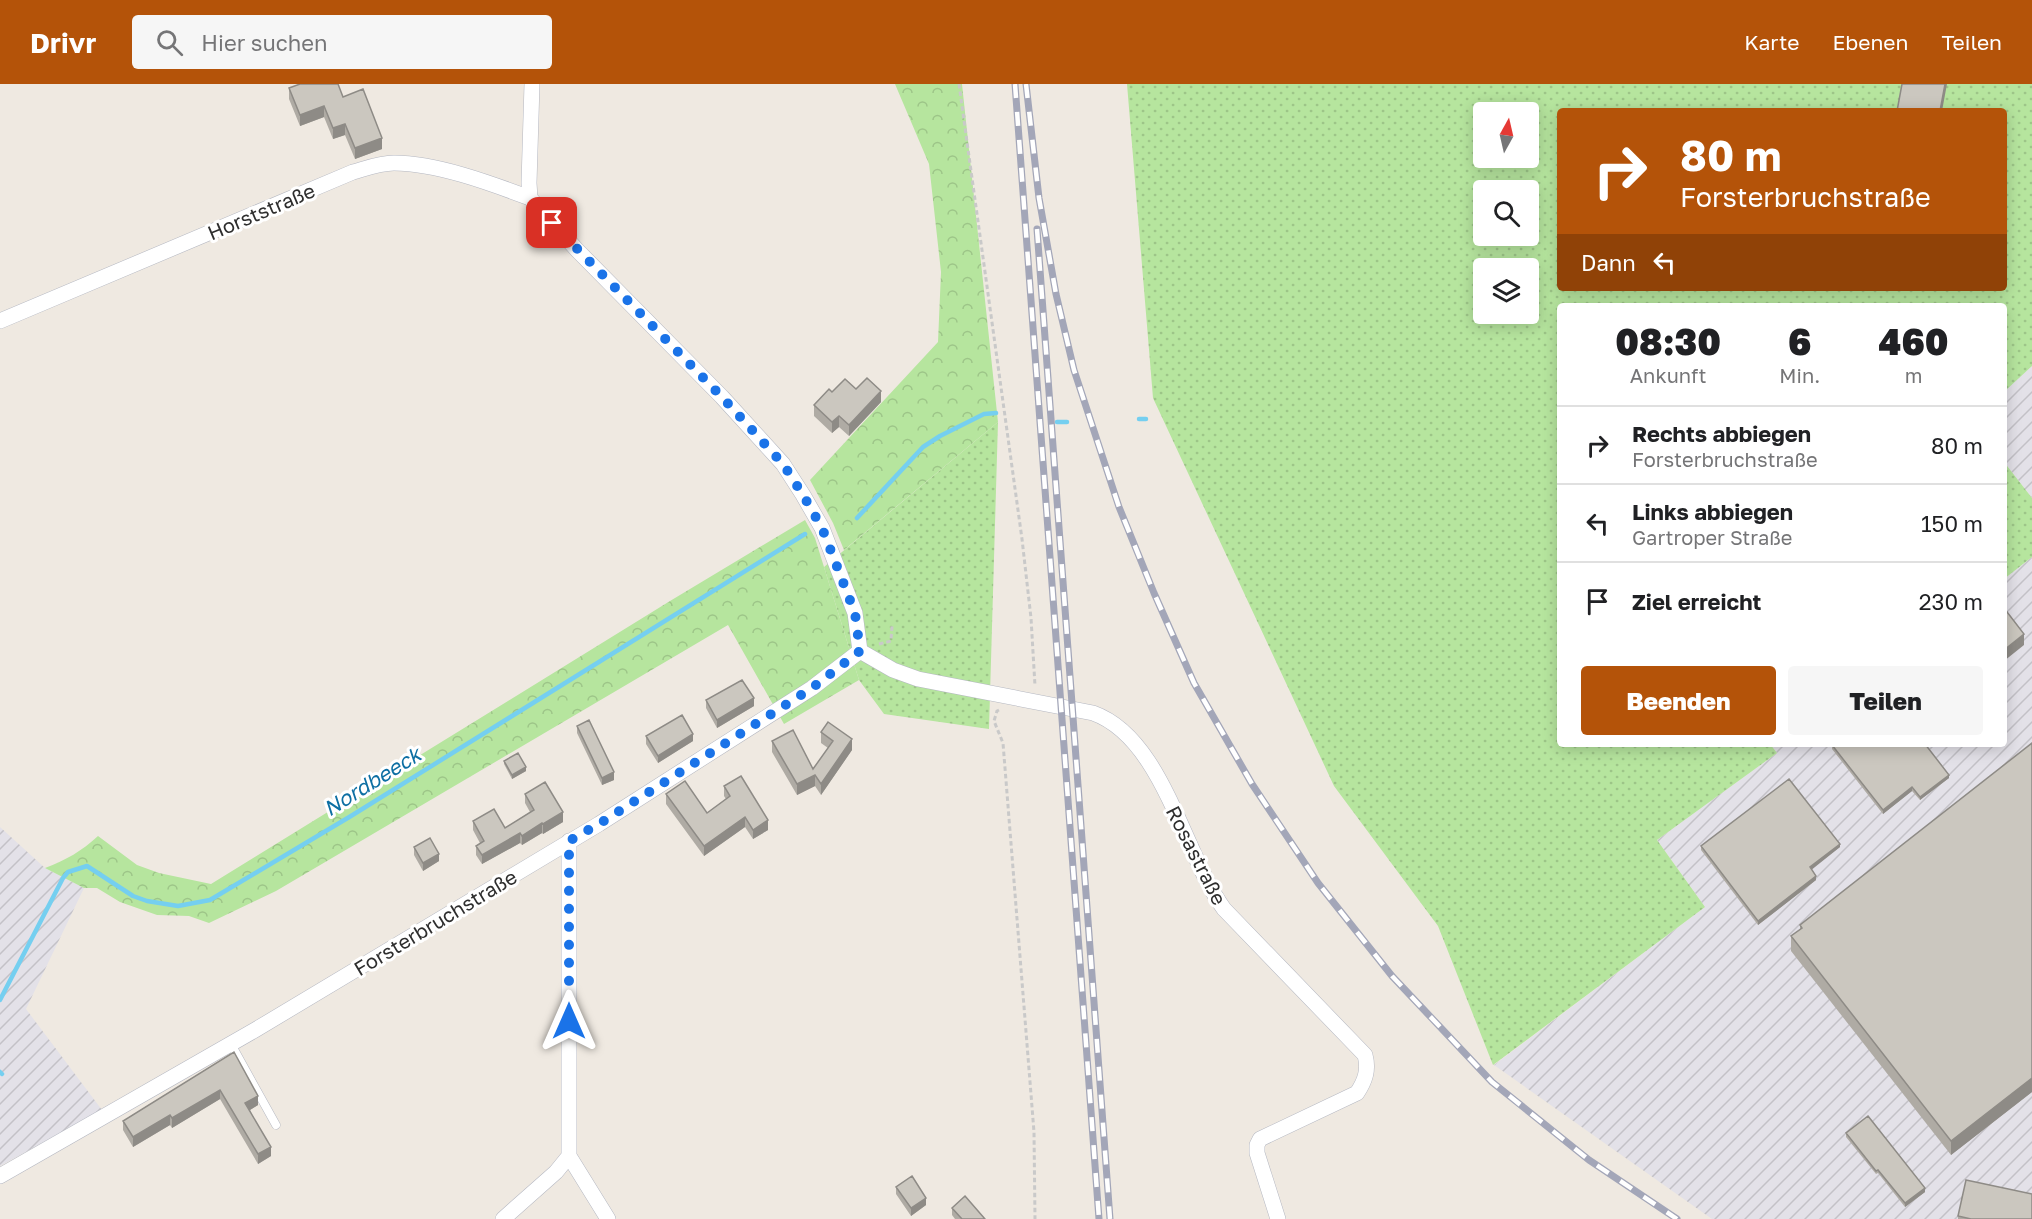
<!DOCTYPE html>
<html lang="de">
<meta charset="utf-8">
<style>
body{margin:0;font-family:"Golos Text",sans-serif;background:#f6f6f6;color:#202124;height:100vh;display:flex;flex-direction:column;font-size:22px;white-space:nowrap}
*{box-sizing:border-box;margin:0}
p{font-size:20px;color:#757577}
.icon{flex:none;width:33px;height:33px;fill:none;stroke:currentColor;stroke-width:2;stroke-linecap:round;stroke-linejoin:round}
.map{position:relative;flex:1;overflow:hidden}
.sheet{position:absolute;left:1557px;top:219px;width:450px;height:444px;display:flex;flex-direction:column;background:#fff;border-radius:6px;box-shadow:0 3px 15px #0003}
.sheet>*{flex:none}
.hud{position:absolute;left:1557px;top:24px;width:450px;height:183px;border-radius:6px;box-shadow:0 3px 15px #0003;background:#b45309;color:#fff;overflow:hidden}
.needle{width:39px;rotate:8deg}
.fabs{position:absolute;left:1473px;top:18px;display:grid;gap:12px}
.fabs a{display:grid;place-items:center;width:66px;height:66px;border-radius:6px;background:#fff;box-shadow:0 3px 15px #0003;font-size:30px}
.pin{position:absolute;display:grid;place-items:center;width:51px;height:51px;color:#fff;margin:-26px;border-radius:12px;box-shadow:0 3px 9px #0006}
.me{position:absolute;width:66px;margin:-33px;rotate:0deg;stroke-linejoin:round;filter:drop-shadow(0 0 4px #0008)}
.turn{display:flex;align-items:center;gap:21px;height:126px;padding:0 24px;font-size:27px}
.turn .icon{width:78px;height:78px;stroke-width:2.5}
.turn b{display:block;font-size:42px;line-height:51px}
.then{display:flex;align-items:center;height:57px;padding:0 24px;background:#0003;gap:12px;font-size:22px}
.eta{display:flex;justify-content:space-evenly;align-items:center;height:102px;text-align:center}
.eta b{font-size:36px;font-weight:800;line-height:42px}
.cta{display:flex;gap:12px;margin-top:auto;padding:12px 24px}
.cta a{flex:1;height:69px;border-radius:6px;background:#b45309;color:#fff;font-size:24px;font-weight:800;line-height:69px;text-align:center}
.cta a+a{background:#f6f6f6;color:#202124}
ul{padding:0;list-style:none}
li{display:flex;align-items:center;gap:18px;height:78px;padding:0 24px;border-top:2px solid #e0e0e0}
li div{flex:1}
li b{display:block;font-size:22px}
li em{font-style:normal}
header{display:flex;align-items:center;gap:36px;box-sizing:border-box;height:84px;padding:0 30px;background:#b45309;color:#fff}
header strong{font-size:28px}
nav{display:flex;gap:33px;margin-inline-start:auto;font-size:21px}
.search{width:420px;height:54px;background:#f6f6f6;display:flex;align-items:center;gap:15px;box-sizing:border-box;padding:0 21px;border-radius:6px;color:#757577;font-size:22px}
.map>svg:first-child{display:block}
.industrial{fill:url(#industrial-furrows)}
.grass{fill:url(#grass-dots);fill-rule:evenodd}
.forest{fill:url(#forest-crowns)}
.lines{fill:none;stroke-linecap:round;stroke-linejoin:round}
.stream{stroke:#75cff0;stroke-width:4.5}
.lane-casing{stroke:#b4b7c1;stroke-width:9}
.street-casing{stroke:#b4b7c1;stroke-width:16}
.path{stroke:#c9c9c9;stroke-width:3;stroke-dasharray:4.5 3;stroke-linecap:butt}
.lane{stroke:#fff;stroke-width:8}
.street{stroke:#fff;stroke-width:15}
.rail-casing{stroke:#a3a6b8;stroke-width:7}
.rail{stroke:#fff;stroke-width:4.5;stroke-dasharray:14;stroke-linecap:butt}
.wall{fill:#afaba4}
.shaded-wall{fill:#8e8b86}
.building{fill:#cbc7bf;stroke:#8e8b86;stroke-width:1.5}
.route{stroke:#1a73e8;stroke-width:10;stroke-dasharray:0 18}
.labels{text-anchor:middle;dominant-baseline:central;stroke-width:6;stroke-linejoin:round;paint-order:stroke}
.street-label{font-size:20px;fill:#2e2e2e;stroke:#fff}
.water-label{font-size:21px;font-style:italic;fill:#0d6fa3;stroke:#fff}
</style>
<header>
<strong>Drivr</strong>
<div class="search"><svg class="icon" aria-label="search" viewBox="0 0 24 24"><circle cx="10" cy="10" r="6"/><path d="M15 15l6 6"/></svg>Hier suchen</div>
<nav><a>Karte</a><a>Ebenen</a><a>Teilen</a></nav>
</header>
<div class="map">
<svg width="2032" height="1135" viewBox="0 0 2032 1135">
<defs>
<pattern id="industrial-furrows" width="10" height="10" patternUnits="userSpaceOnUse" patternTransform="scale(1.5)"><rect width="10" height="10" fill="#e3e1e8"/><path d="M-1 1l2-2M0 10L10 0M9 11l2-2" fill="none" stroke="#c3c1c7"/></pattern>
<pattern id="grass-dots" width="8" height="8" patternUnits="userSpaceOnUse" patternTransform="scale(1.5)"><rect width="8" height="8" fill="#b6e59e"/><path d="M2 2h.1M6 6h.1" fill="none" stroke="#9dc588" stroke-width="1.8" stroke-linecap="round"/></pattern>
<pattern id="forest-crowns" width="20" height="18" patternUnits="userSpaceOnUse" patternTransform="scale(1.5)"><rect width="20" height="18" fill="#b6e59e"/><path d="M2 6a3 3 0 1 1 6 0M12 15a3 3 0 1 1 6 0" fill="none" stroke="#9dc588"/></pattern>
</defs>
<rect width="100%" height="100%" fill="#efe9e1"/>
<path class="industrial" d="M2032,282v132l-28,-36v-71z
M2032,473v662h-320l-218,-154 211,-158 -48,-67 120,-87 -7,-9h234v-165z
M0,743l45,41 39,20 -58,121 76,101 -102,56z"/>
<path class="grass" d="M1127,0h905v282l-27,25 -1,-85h-444v438h210l7,9 -120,87 48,67 -212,158 -55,-139 -104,-140 -181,-388zM1560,27h444v177h-444zM1484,28h44v46h-44zM1484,106h44v46h-44zM1484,184h44v46h-44z
M998,338l-9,307 -105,-15 -25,-34 -35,-113z
M2004,378l28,36v59l-28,22z"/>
<path class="forest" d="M895,0h67l36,338 -154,128 -11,-27 -23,-43 128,-138 3,-70 -12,-108z
M805,436l10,18 44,142 -75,44 -56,-99 -452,266 -67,32 -20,-7 -32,-1 -37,-13 -23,-14h-13l-39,-20c21,-8 37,-17 53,-32l39,29 22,8 52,11 459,-283z"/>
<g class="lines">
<path class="stream" d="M1139,335h7
M1057,338h10
M857,434l66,-71 17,-11 44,-22 12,-1
M0,916l63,-122 5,-6 19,-6 46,30 14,5 31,5 32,-6 141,-84 454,-282
M0,988l2,2"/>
<g class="lane-casing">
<path id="lane" d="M231,960l45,81"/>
</g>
<g class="street-casing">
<path id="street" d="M530,114l47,52 145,147 61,67 20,31 19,33 33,85 5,38
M530,114l-1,-15 3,-99
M0,237l353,-149c14,-4 27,-9 41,-9 42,0 96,20 136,35
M860,567l33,19 25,9 175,34c70,25 90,140 131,196l141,146c4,15 0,26 -8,38l-97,46 -3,6v8l21,66
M569,1072l39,63
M0,1092l255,-146 344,-206 213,-136 48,-37
M503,1135l53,-47 13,-16v-315"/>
</g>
<path class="path" d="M959,0l63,455 9,79 4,68
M879,560l12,-3 1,-15
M999,626l-2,1 -3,10 9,22 31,389 1,87"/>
<use href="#lane" class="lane"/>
<use href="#street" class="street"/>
<g class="rail-casing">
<path id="rail" d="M1015,0l84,1135
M1026,0l13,114 17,96 18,76 45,137 35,86 40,90 58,101 66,99 74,93 100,106 97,78 88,59
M1037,145l73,990"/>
</g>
<use href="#rail" class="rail"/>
</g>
<path class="wall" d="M289,4l54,9 39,52 -27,10 -10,-24 -12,4 -9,-22 -24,9 -11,-27z
M856,305l25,13 -32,34 -10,-9 -7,6 -18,-17v-11l18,-13z
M706,616l48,6 -37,22 -11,-20z
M577,642l37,54 -12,5 -25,-52z
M821,648l31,18 -31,45 -6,-9 -18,9 -25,-43v-11l41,28 15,-21 -7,-5z
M646,652l47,5 -35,22 -12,-19z
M2032,659v349l-81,63 -160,-204v-15l9,-6v-5z
M1832,661l117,33 -29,22 -8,-9 -29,23 -51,-65z
M504,677l22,10 -14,8 -8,-15z
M724,702l44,44 -15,9 -8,-12 -41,29 -38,-52v-10l41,19 19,-14 -2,-3z
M525,710l38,28 -20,12 -1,-1 -20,12 -2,-2 -38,21 -6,-9v-9l4,-3 -7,-13v-9l32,7 25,-16 -5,-9z
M1701,762l139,1 -29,22 5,11 -58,45 -57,-75z
M414,763l25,14 -16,10 -9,-16z
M234,968l24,53 -8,5 21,46 -13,8 -38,-65 -48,29 -2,-3 -37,22 -10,-17v-9z
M1846,1049l79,59 -20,15 -27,-34 -2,1 -30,-37z
M896,1103l30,18 -15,11 -15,-22z
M952,1124l33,11h-30l-3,-4z
M1958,1132l74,3h-74z"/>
<path class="shaded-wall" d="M1945,0h2l-5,27h-2z
M324,22v11l-24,9v-11z
M345,40v11l-12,4v-11z
M382,54v11l-27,10v-11z
M881,307v11l-32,34v-11z
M839,332v11l-7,6v-11z
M2024,550v11l-20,16v-11z
M754,614v8l-37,22v-8z
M693,650v7l-35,22v-7z
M852,655v11l-31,45v-11z
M526,683v4l-14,8v-4z
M614,688v8l-12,5v-7z
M815,691v11l-18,9v-11z
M1949,691v3l-29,22v-3z
M1912,703v4l-29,23v-4z
M563,728v10l-20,12v-10z
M745,733v10l-41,29v-10z
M768,736v10l-15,9v-9z
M542,739v10l-20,12v-9z
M520,749v10l-38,21v-9z
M1840,760v3l-30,24v-4z
M439,770v7l-16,10v-8z
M1816,792v4l-58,45v-4z
M2032,994v14l-81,63v-14z
M220,1006v9l-48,29v-10z
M258,1012v9l-13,8v-10z
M170,1031v10l-37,22v-10z
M271,1063v9l-13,8v-10z
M1925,1104v4l-20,15v-4z
M926,1114v7l-15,11v-8z"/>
<path class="building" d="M300,0h38l5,13 20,-8 19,49 -27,10 -10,-24 -12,4 -9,-22 -24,9 -11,-27z
M1902,0h43l-5,27h-43z
M867,294l14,13 -32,34 -10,-9 -7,6 -18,-17 15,-16 3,3 13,-13 11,10z
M2004,524l20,26 -20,16z
M742,596l12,18 -37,22 -11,-20z
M682,631l11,19 -35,22 -12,-20z
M589,636l25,52 -12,6 -25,-52z
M828,638l24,17 -31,45 -6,-9 -18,9 -25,-43 21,-11 20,39 20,-28 -12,-9z
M2032,659v335l-81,63 -160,-205 11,-8 -2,-3z
M1834,660h91l24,31 -29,22 -8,-10 -29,23 -51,-65z
M518,669l8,14 -14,8 -8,-14z
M741,692l27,44 -15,10 -8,-13 -41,29 -38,-52 19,-13 22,32 23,-17 -6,-10z
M1789,695l51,65 -30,23 6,9 -58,45 -57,-75z
M545,698l18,30 -20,12 -1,-1 -20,13 -2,-3 -38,22 -6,-9 8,-5 -11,-20 21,-12 11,19 29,-18 -9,-16z
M430,754l9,16 -16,9 -9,-16z
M234,968l24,44 -13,7 26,44 -13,7 -38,-64 -48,28 -2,-3 -37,22 -10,-16z
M1868,1032l57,72 -20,15 -27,-33 -2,1 -30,-38z
M912,1092l14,22 -15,10 -15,-21z
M1966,1096l66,14v25h-61l-13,-3z
M965,1112l20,23h-23l-10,-11z"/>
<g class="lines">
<path class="route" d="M552,139l170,174 61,67 20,31 19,33 33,85 5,38 -48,37 -213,136 -30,17v180"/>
</g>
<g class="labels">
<g class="street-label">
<text transform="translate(261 127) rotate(-23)">Horststraße</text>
<text transform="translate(1197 771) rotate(63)">Rosastraße</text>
<text transform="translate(435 838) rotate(-31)">Forsterbruchstraße</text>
</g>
<g class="water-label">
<text transform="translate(372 697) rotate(-32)">Nordbeeck</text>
</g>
</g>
</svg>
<div class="fabs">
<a><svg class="needle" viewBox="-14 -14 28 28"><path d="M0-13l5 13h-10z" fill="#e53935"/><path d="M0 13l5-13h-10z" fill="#757577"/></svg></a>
<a><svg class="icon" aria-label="search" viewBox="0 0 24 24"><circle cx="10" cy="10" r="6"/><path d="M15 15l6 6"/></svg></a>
<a><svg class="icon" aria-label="layers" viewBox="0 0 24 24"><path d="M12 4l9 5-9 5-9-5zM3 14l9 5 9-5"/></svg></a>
</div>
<div class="pin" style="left:552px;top:139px;background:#d93025"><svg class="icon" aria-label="arrive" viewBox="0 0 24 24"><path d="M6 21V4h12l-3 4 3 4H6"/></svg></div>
<svg class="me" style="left:569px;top:937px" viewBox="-20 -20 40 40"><path d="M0-17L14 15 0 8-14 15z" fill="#1a73e8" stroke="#fff" stroke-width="4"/></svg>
<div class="hud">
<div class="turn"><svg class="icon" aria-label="right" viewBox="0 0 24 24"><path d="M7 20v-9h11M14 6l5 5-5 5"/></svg><div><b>80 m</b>Forsterbruchstraße</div></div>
<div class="then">Dann<svg class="icon" aria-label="left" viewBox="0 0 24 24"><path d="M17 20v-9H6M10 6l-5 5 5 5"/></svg></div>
</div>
<section class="sheet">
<div class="eta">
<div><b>08:30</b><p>Ankunft</p></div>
<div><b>6</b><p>Min.</p></div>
<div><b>460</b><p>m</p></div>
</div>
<ul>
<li><svg class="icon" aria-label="right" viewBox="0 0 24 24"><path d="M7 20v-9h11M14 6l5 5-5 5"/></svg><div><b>Rechts abbiegen</b><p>Forsterbruchstraße</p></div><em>80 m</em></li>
<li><svg class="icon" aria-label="left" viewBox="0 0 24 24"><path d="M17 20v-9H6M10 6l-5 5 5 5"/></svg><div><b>Links abbiegen</b><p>Gartroper Straße</p></div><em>150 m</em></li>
<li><svg class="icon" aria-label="arrive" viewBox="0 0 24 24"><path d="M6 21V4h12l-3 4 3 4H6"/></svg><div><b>Ziel erreicht</b></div><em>230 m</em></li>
</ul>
<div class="cta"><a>Beenden</a><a>Teilen</a></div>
</section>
</div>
